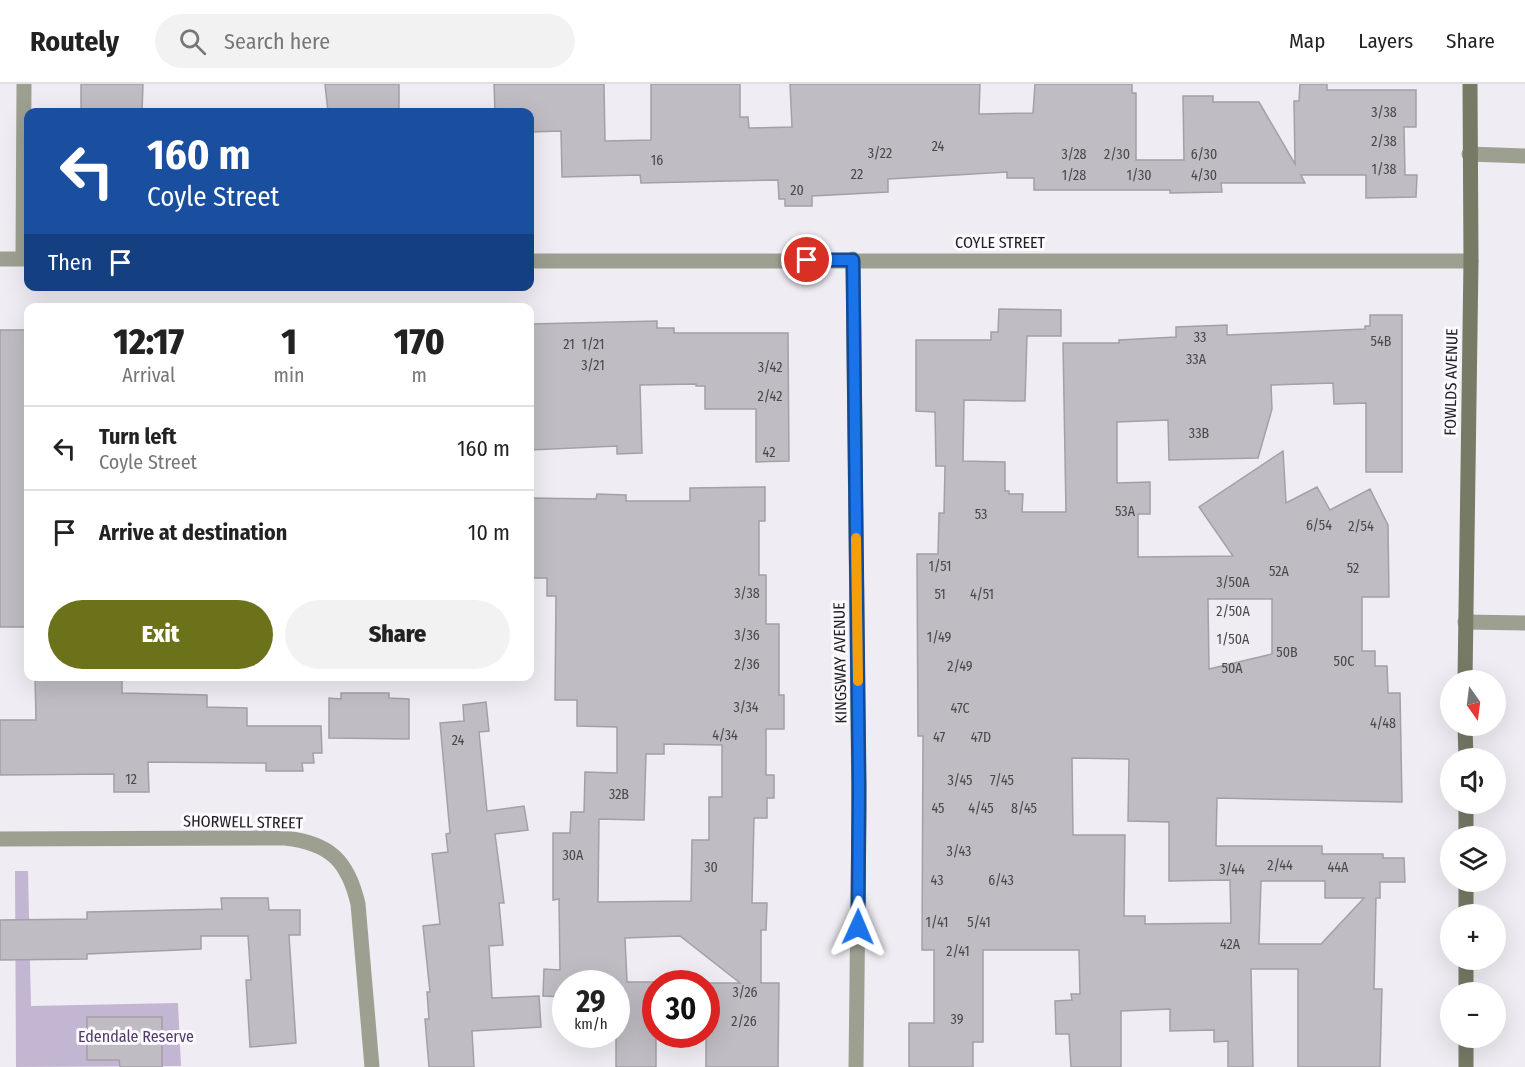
<!DOCTYPE html>
<meta charset="utf-8">
<style>
body{margin:0;font-family:"Fira Sans Condensed",sans-serif;background:#f2f2f2;color:#222;height:100vh;display:flex;flex-direction:column;font-size:22px;white-space:nowrap}
*{box-sizing:border-box;margin:0}
p{font-size:20px;color:#767676}
.icon{flex:none;width:33px;height:33px;fill:none;stroke:currentColor;stroke-width:2;stroke-linecap:round;stroke-linejoin:round}
.map{position:relative;flex:1;overflow:hidden}
.drawer{position:absolute;left:24px;top:219px;width:510px;height:378px;display:flex;flex-direction:column;background:#fff;border-radius:12px;box-shadow:0 6px 24px #0002}
.drawer>*{flex:none}
.banner{position:absolute;left:24px;top:24px;width:510px;height:183px;border-radius:12px;box-shadow:0 6px 24px #0002;background:#1a4fa0;color:#fff;overflow:hidden}
.needle{width:39px;rotate:166deg}
.fabs{position:absolute;left:1440px;top:586px;display:grid;gap:12px}
.fabs a{display:grid;place-items:center;width:66px;height:66px;border-radius:50%;background:#fff;box-shadow:0 6px 24px #0002;font-size:30px}
.speed{position:absolute;left:552px;top:886px;display:flex;gap:12px;font-size:30px;font-weight:700;text-align:center}
.speed>*{display:grid;place-content:center;width:78px;height:78px;border-radius:50%;background:#fff;box-shadow:0 6px 24px #0002;line-height:1}
.speed small{font-size:15px;font-weight:400}
.speed .limit{border:9px solid #d22;background:#fff;color:#111}
.pin{position:absolute;display:grid;place-items:center;width:51px;height:51px;color:#fff;margin:-26px;border:3px solid #fff;border-radius:50%;box-shadow:0 2px 6px #0007}
.me{position:absolute;width:66px;margin:-33px;rotate:1deg;stroke-linejoin:round;filter:drop-shadow(0 0 4px #0008)}
.turn{display:flex;align-items:center;gap:21px;height:126px;padding:0 24px;font-size:27px}
.turn .icon{width:78px;height:78px;stroke-width:2.5}
.turn b{display:block;font-size:42px;line-height:51px}
.then{display:flex;align-items:center;height:57px;padding:0 24px;background:#0003;gap:12px;font-size:22px}
.eta{display:flex;justify-content:space-evenly;align-items:center;height:102px;text-align:center}
.eta b{font-size:36px;font-weight:800;line-height:42px}
.primary-button{display:flex;gap:12px;margin-top:auto;padding:12px 24px}
.primary-button a{flex:1;height:69px;border-radius:36px;background:#6b7219;color:#fff;font-size:24px;font-weight:800;line-height:69px;text-align:center}
.primary-button a+a{background:#f2f2f2;color:#222}
ul{padding:0;list-style:none}
li{display:flex;align-items:center;gap:18px;height:84px;padding:0 24px;border-top:2px solid #e0e0e0}
li div{flex:1}
li b{display:block;font-size:22px}
li em{font-style:normal}
header{display:flex;align-items:center;gap:36px;box-sizing:border-box;height:84px;padding:0 30px;background:#fff;border-bottom:2px solid #e0e0e0}
header strong{font-size:28px}
nav{display:flex;gap:33px;margin-inline-start:auto;font-size:21px}
.search{width:420px;height:54px;background:#f2f2f2;display:flex;align-items:center;gap:15px;box-sizing:border-box;padding:0 21px;border-radius:33px;color:#767676;font-size:22px}
.map>svg:first-child{display:block}
.green{fill:#c2b6d2}
.building{fill:#bfbcc3;stroke:#a3a0a7;stroke-width:1.5;fill-rule:evenodd}
.lines{fill:none;stroke-linecap:round;stroke-linejoin:round}
.street{stroke:#9da091;stroke-width:15}
.secondary{stroke:#777a65;stroke-width:15}
.route-casing{stroke:#114b97;stroke-width:15}
.route{stroke:#1a73e8;stroke-width:10}
.slow{stroke:#f59e0b;stroke-width:10}
.labels{text-anchor:middle;dominant-baseline:central;stroke-width:6;stroke-linejoin:round;paint-order:stroke}
.number-label{font-size:14px;fill:#48474a}
.street-label{font-size:16px;fill:#212022;stroke:#fcfaff}
.park-label{font-size:16px;fill:#503b68;stroke:#fcfaff}
</style>
<header>
<strong>Routely</strong>
<div class="search"><svg class="icon" aria-label="search" viewBox="0 0 24 24"><circle cx="10" cy="10" r="6"/><path d="M15 15l6 6"/></svg>Search here</div>
<nav><a>Map</a><a>Layers</a><a>Share</a></nav>
</header>
<div class="map">
<svg width="1525" height="983" viewBox="0 0 1525 983">
<rect width="100%" height="100%" fill="#efecf3"/>
<path class="green" d="M15,787h13l3,135 147,-3 3,63 -165,1z"/>
<path class="building" d="M81,0h62l-1,28h-61z
M325,0h74v28h-71z
M494,0h110l1,57 46,-1v-56h89v33h8l1,11 43,-1 -2,-43h190l-1,30 54,-1 2,-29h97v9h4v67h48l-1,-64h30v6h46l36,62 -1,-63h5l1,-17h27v6h89v37h-12l1,48h12l-1,22 -50,1v-23h-65l4,8h-84l1,9 -52,1v-3h-136v-12h-27v-6l-119,7v13l-76,4v10h-27v-7h-6l-1,-19 -137,3 -1,-8 -78,2 -1,-46 -31,1v-20h-35z
M999,225l62,1v26h-34l-2,65 -61,-1 -1,61 42,1v29h4v3h14l-1,18h44l-3,-169h56v-3l57,-3v-10l51,-2v10l138,-6v-3h5v-11h32v157h-36v-69l-32,1 -1,-21 -62,2 1,24 -14,49 -89,2 -1,-40 -51,2v61l33,-1v32h-12v43l95,-1 -34,-49 84,-56 3,52 31,-16 13,23 40,-21 18,36 1,72h-27v54h13v15h12l1,27h12l2,109 -185,-4 -1,48h106v8h61v4h21l1,24h-25v16h-4l-2,91h8l-2,78h-82v-98h-47l2,98h-25v-26l-14,1v-12l-44,1v-22l-49,2v56h-50l-2,-33h-13l-1,-33 17,-1 -1,-6h9l-1,-44h-96v92h-10v25h-64v-44h25v-73h-12l1,-214h-5l-1,-182h21l1,-41h5l1,-47h-9l-1,-54 -19,-1v-71h75v-8h7zM1208,515h64v55l-63,15zM1072,674l57,1 -1,62 41,1v59l61,-1 1,43 -86,1v-8h-21l1,-81h-52zM1261,797h64v17h39l-43,46h-62z
M657,237v7h17v5h114l1,128 -33,1v-53h-51v-23h-9v-2l-56,1 2,68 -25,1v-8l-87,4v-126z
M0,246h28v297h-28z
M765,403v34h-6v54h7v49h13v71h5v34h-18v46h8v23h-7v20h-13l-2,85h15l-1,27h-5v53h18l-1,84h-72v-84h34l-60,-47 -55,2 2,44h29v85h-40v-83h-50v13l-23,-1 1,-27 16,1 -1,-71 -6,1v-67h17l1,-21h13l1,-40 32,1v-46l-40,-1v-26h-22l1,-104h-9v-18h-17v-80l66,1 1,-5 29,1v6h64v-13zM664,660l58,1v52h-13v43h-17l-1,61 -93,1 1,-83 45,1 2,-66h18z
M35,592h87v17l85,2v12l40,1v18h74l1,27h-9l1,10h-12l1,8h-37v-8l-118,-1 1,30h-35v-18l-114,1v-55h36z
M341,609h48v5l20,1v40l-80,-1v-40l12,1z
M486,618l3,29 -10,1 8,79 37,-5 4,24 -33,4 9,69h-5l4,42 -14,1 3,52 47,-2 2,31 -69,4 2,36h-45l-4,-48h4l-2,-27h3l-7,-66 17,-2 -8,-70 16,-2 -2,-18 4,-1 -10,-110 24,-2 -1,-16z
M221,814h47l1,12h31v25h-11l7,108 -46,4 -4,-67h5l-3,-44h-47v13l-114,5v5l-87,1v-40l87,-1v-7l135,-3z
M87,933h75v50h-42l-1,-7h-32z"/>
<g class="lines">
<path class="street" d="M1469,70l56,2
M0,175h28
M23,175l1,-175
M853,175l6,551 -3,257
M530,177h941
M1465,538l60,1
M0,755l285,-1c45,5 63,23 73,66l14,163"/>
<path class="secondary" d="M1465,597l6,-420 -1,-177
M1465,642l1,33
M1466,720v33
M1466,798v33
M1466,876v33
M1466,954v29"/>
</g>
<g class="lines">
<g class="route-casing">
<path id="route" d="M807,176h46l6,527 -1,140"/>
</g>
<use href="#route" class="route"/>
<path class="slow" d="M856,454l2,143"/>
</g>
<g class="labels">
<g class="number-label">
<text x="1384" y="28">3/38</text>
<text x="1384" y="57">2/38</text>
<text x="938" y="62">24</text>
<text x="880" y="69">3/22</text>
<text x="1074" y="70">3/28</text>
<text x="1117" y="70">2/30</text>
<text x="1204" y="70">6/30</text>
<text x="657" y="76">16</text>
<text x="1384" y="85">1/38</text>
<text x="857" y="90">22</text>
<text x="1074" y="91">1/28</text>
<text x="1139" y="91">1/30</text>
<text x="1204" y="91">4/30</text>
<text x="797" y="106">20</text>
<text x="1200" y="253">33</text>
<text x="1381" y="257">54B</text>
<text x="569" y="260">21</text>
<text x="593" y="260">1/21</text>
<text x="1196" y="275">33A</text>
<text x="593" y="281">3/21</text>
<text x="770" y="283">3/42</text>
<text x="770" y="312">2/42</text>
<text x="1199" y="349">33B</text>
<text x="769" y="368">42</text>
<text x="1125" y="427">53A</text>
<text x="981" y="430">53</text>
<text x="1319" y="441">6/54</text>
<text x="1361" y="442">2/54</text>
<text x="940" y="482">1/51</text>
<text x="1353" y="484">52</text>
<text x="1279" y="487">52A</text>
<text x="1233" y="498">3/50A</text>
<text x="747" y="509">3/38</text>
<text x="940" y="510">51</text>
<text x="982" y="510">4/51</text>
<text x="1233" y="527">2/50A</text>
<text x="747" y="551">3/36</text>
<text x="939" y="553">1/49</text>
<text x="1233" y="555">1/50A</text>
<text x="1287" y="568">50B</text>
<text x="1344" y="577">50C</text>
<text x="747" y="580">2/36</text>
<text x="960" y="582">2/49</text>
<text x="1232" y="584">50A</text>
<text x="746" y="623">3/34</text>
<text x="960" y="624">47C</text>
<text x="1383" y="639">4/48</text>
<text x="725" y="651">4/34</text>
<text x="939" y="653">47</text>
<text x="981" y="653">47D</text>
<text x="458" y="656">24</text>
<text x="131" y="695">12</text>
<text x="960" y="696">3/45</text>
<text x="1002" y="696">7/45</text>
<text x="619" y="710">32B</text>
<text x="938" y="724">45</text>
<text x="981" y="724">4/45</text>
<text x="1024" y="724">8/45</text>
<text x="959" y="767">3/43</text>
<text x="573" y="771">30A</text>
<text x="1280" y="781">2/44</text>
<text x="711" y="783">30</text>
<text x="1338" y="783">44A</text>
<text x="1232" y="785">3/44</text>
<text x="937" y="796">43</text>
<text x="1001" y="796">6/43</text>
<text x="937" y="838">1/41</text>
<text x="979" y="838">5/41</text>
<text x="1230" y="860">42A</text>
<text x="958" y="867">2/41</text>
<text x="745" y="908">3/26</text>
<text x="957" y="935">39</text>
<text x="744" y="937">2/26</text>
</g>
<g class="street-label">
<text x="1000" y="158">COYLE STREET</text>
<text transform="translate(1451 298) rotate(-89)">FOWLDS AVENUE</text>
<text transform="translate(840 579) rotate(-91)">KINGSWAY AVENUE</text>
<text transform="translate(243 738) rotate(1)">SHORWELL STREET</text>
</g>
<g class="park-label">
<text x="136" y="952">Edendale Reserve</text>
</g>
</g>
</svg>
<div class="fabs">
<a><svg class="needle" viewBox="-14 -14 28 28"><path d="M0-13l5 13h-10z" fill="#e53935"/><path d="M0 13l5-13h-10z" fill="#767676"/></svg></a>
<a><svg class="icon" aria-label="sound" viewBox="0 0 24 24"><path d="M4 9h4l5-4v14l-5-4H4zM17 9q2 3 0 6"/></svg></a>
<a><svg class="icon" aria-label="layers" viewBox="0 0 24 24"><path d="M12 4l9 5-9 5-9-5zM3 14l9 5 9-5"/></svg></a>
<a>+</a>
<a>−</a>
</div>
<div class="speed"><div>29<small>km/h</small></div><div class="limit">30</div></div>
<div class="pin" style="left:807px;top:176px;background:#d93025"><svg class="icon" aria-label="arrive" viewBox="0 0 24 24"><path d="M6 21V4h12l-3 4 3 4H6"/></svg></div>
<svg class="me" style="left:858px;top:843px" viewBox="-20 -20 40 40"><path d="M0-17L14 15 0 8-14 15z" fill="#1a73e8" stroke="#fff" stroke-width="4"/></svg>
<div class="banner">
<div class="turn"><svg class="icon" aria-label="left" viewBox="0 0 24 24"><path d="M17 20v-9H6M10 6l-5 5 5 5"/></svg><div><b>160 m</b>Coyle Street</div></div>
<div class="then">Then<svg class="icon" aria-label="arrive" viewBox="0 0 24 24"><path d="M6 21V4h12l-3 4 3 4H6"/></svg></div>
</div>
<section class="drawer">
<div class="eta">
<div><b>12:17</b><p>Arrival</p></div>
<div><b>1</b><p>min</p></div>
<div><b>170</b><p>m</p></div>
</div>
<ul>
<li><svg class="icon" aria-label="left" viewBox="0 0 24 24"><path d="M17 20v-9H6M10 6l-5 5 5 5"/></svg><div><b>Turn left</b><p>Coyle Street</p></div><em>160 m</em></li>
<li><svg class="icon" aria-label="arrive" viewBox="0 0 24 24"><path d="M6 21V4h12l-3 4 3 4H6"/></svg><div><b>Arrive at destination</b></div><em>10 m</em></li>
</ul>
<div class="primary-button"><a>Exit</a><a>Share</a></div>
</section>
</div>
